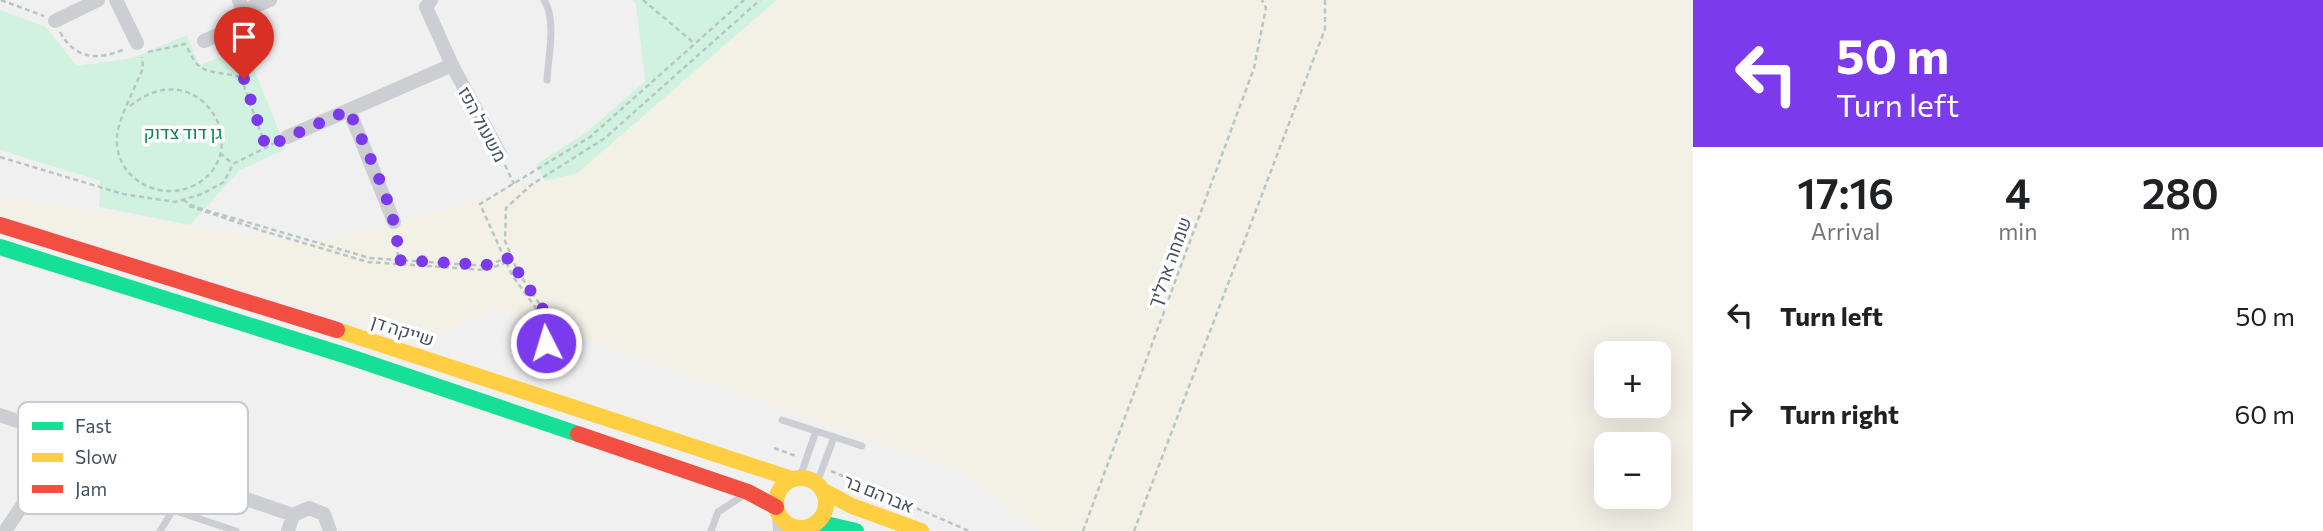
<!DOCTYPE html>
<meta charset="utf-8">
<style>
body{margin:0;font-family:Commissioner,Heebo,sans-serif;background:#f2f2f2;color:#202124;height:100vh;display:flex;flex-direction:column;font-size:26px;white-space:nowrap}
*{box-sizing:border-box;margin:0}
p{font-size:23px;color:#757577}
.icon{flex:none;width:38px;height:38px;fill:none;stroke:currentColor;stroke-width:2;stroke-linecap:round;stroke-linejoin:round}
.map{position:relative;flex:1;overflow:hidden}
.drawer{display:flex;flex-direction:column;background:#fff;width:630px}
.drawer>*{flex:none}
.top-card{background:#7c3aed;color:#fff;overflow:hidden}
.tools{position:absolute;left:1594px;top:341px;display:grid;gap:14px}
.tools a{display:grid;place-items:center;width:77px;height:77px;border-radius:14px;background:#fff;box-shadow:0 7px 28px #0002;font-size:35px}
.pin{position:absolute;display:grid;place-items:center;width:60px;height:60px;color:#fff;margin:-72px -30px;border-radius:50% 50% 50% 0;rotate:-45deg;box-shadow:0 0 7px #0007}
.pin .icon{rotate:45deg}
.me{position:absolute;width:77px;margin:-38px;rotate:355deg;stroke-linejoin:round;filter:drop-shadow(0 0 5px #0008)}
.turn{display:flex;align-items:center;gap:24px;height:147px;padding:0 28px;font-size:32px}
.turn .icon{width:91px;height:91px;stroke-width:2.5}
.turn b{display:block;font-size:49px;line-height:60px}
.eta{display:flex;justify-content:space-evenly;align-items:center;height:119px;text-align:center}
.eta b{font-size:42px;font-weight:600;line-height:49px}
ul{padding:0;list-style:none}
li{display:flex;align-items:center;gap:21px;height:98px;padding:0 28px}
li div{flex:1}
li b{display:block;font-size:26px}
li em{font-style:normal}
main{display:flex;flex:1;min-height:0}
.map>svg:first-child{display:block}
.green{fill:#d2f2e1}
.sand{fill:#f3f0e6;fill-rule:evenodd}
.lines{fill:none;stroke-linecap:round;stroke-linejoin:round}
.path{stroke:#b7c6c2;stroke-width:2.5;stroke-dasharray:5 3.5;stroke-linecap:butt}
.lane{stroke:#ccced1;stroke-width:7}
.street{stroke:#ccced1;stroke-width:14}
.fast{stroke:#16e098;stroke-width:16}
.slow{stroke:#ffcf43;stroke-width:16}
.jam{stroke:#f24e42;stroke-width:16}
.route{stroke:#7c3aed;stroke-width:12;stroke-dasharray:0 21.6}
.labels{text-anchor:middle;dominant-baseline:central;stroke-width:7;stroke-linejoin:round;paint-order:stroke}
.street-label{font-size:18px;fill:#45505f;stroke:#fff}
.park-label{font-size:18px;fill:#0c8453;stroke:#fff}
.key{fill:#fff;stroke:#c7cacf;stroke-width:2}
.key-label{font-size:19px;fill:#45505f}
</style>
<main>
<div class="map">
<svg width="1693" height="531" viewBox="0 0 1693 531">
<rect width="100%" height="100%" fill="#f1f0f0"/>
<path class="green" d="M632,0h145l-199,173 -32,8 -11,-16 52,-33 58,-51 -9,-77z
M0,10l46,17 31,39 55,-8 55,-23 12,30 47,-17 40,101 -46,21 -50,55 -91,-18 1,-26 -100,-31z"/>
<path class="sand" d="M777,0h916v531h-653l-82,-60 -463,-163 -72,35 -423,-128v-19l312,48 266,-71zM1606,354h53v52h-53zM1606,444h53v53h-53z"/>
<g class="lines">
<path class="path" d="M1,0l43,16
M643,0l51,43
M60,32c15,27 37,29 65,17
M229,45l37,102
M148,52l37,-8c4,6 7,14 11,19 11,13 33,8 48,16
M130,106c69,-56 128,45 65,79 -35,18 -80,-6 -78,-47 0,-17 19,-52 26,-70l-1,-11
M220,153l13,11
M0,157l123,37 52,8 27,-8 22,-12 9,-18 44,-22
M505,165l9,19
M183,200l12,7 175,51 116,8 25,-10
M189,206l74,25 105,31 118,8 19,-7
M397,235l1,25 4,5
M540,341l3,-23 -31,-43 -32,-71 110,-67 154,-137
M546,343l3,-25 -31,-46 -13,-31 1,-33 25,-23 74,-47 155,-138
M774,448l22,8
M831,471l138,60
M1083,531l171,-463 12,-60 -4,-8
M1134,531l191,-502v-29"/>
<path class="lane" d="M544,0c13,20 4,57 3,80
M782,420l80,26
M168,472l14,-37
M800,477l16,-46
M817,483l17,-46
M160,531l13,-21 63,21
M711,531l7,-19 26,-17"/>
<path class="street" d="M116,0l21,43
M243,11l27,-11
M55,21l43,-21
M204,41l32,-14 7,-16 -4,-11
M452,65l48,89
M349,110l45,112
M287,137l165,-72 -26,-58 5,-7
M0,415l293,100
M779,515l1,16
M5,531l63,-93
M288,531l5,-16 16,-7 15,6 6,17"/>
<path class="fast" d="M0,247l344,108 234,79
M817,522l39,9"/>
<path class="slow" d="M337,330l455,149
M776 503a25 25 0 1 1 50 0a25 25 0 1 1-50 0Z
M822,490l30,16 69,25"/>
<path class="jam" d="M0,225l337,105
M578,434l170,58 28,15"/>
</g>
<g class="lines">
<path class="route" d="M244,79l22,68 83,-37c18,44 51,102 49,150l88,5 26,-8 6,15 31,46 -3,25"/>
</g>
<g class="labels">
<g class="street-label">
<text transform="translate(483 124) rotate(62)">משעול הפז</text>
<text transform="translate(1169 262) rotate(-70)">שמחה ארליך</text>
<text transform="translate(403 330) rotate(18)">שייקה דן</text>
<text transform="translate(879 493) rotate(22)">אברהם בר</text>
</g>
<g class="park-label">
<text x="183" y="132">גן דוד צדוק</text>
</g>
</g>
<rect x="18" y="402" width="230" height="112" rx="10" class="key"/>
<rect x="32" y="422" width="31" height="8" fill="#16e098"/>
<rect x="32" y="453" width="31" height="9" fill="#ffcf43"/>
<rect x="32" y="485" width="31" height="8" fill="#f24e42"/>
<g class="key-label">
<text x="75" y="433">Fast</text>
<text x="75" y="464">Slow</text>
<text x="75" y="496">Jam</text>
</g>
</svg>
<div class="tools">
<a>+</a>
<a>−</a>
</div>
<div class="pin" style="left:244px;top:79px;background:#d93025"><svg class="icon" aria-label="arrive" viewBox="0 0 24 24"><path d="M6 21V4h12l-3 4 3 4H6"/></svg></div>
<svg class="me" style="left:546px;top:343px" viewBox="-20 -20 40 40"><circle r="17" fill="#7c3aed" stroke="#fff" stroke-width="3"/><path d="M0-11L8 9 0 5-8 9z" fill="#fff"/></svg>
</div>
<section class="drawer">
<div class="top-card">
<div class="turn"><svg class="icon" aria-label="left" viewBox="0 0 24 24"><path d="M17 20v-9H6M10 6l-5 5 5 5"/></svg><div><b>50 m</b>Turn left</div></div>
</div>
<div class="eta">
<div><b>17:16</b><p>Arrival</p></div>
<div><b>4</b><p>min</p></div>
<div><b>280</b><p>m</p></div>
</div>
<ul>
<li><svg class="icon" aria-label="left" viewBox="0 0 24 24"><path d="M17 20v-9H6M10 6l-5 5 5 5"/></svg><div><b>Turn left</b></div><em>50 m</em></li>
<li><svg class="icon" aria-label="right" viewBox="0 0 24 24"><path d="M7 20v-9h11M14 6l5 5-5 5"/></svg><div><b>Turn right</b></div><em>60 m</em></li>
</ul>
</section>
</main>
